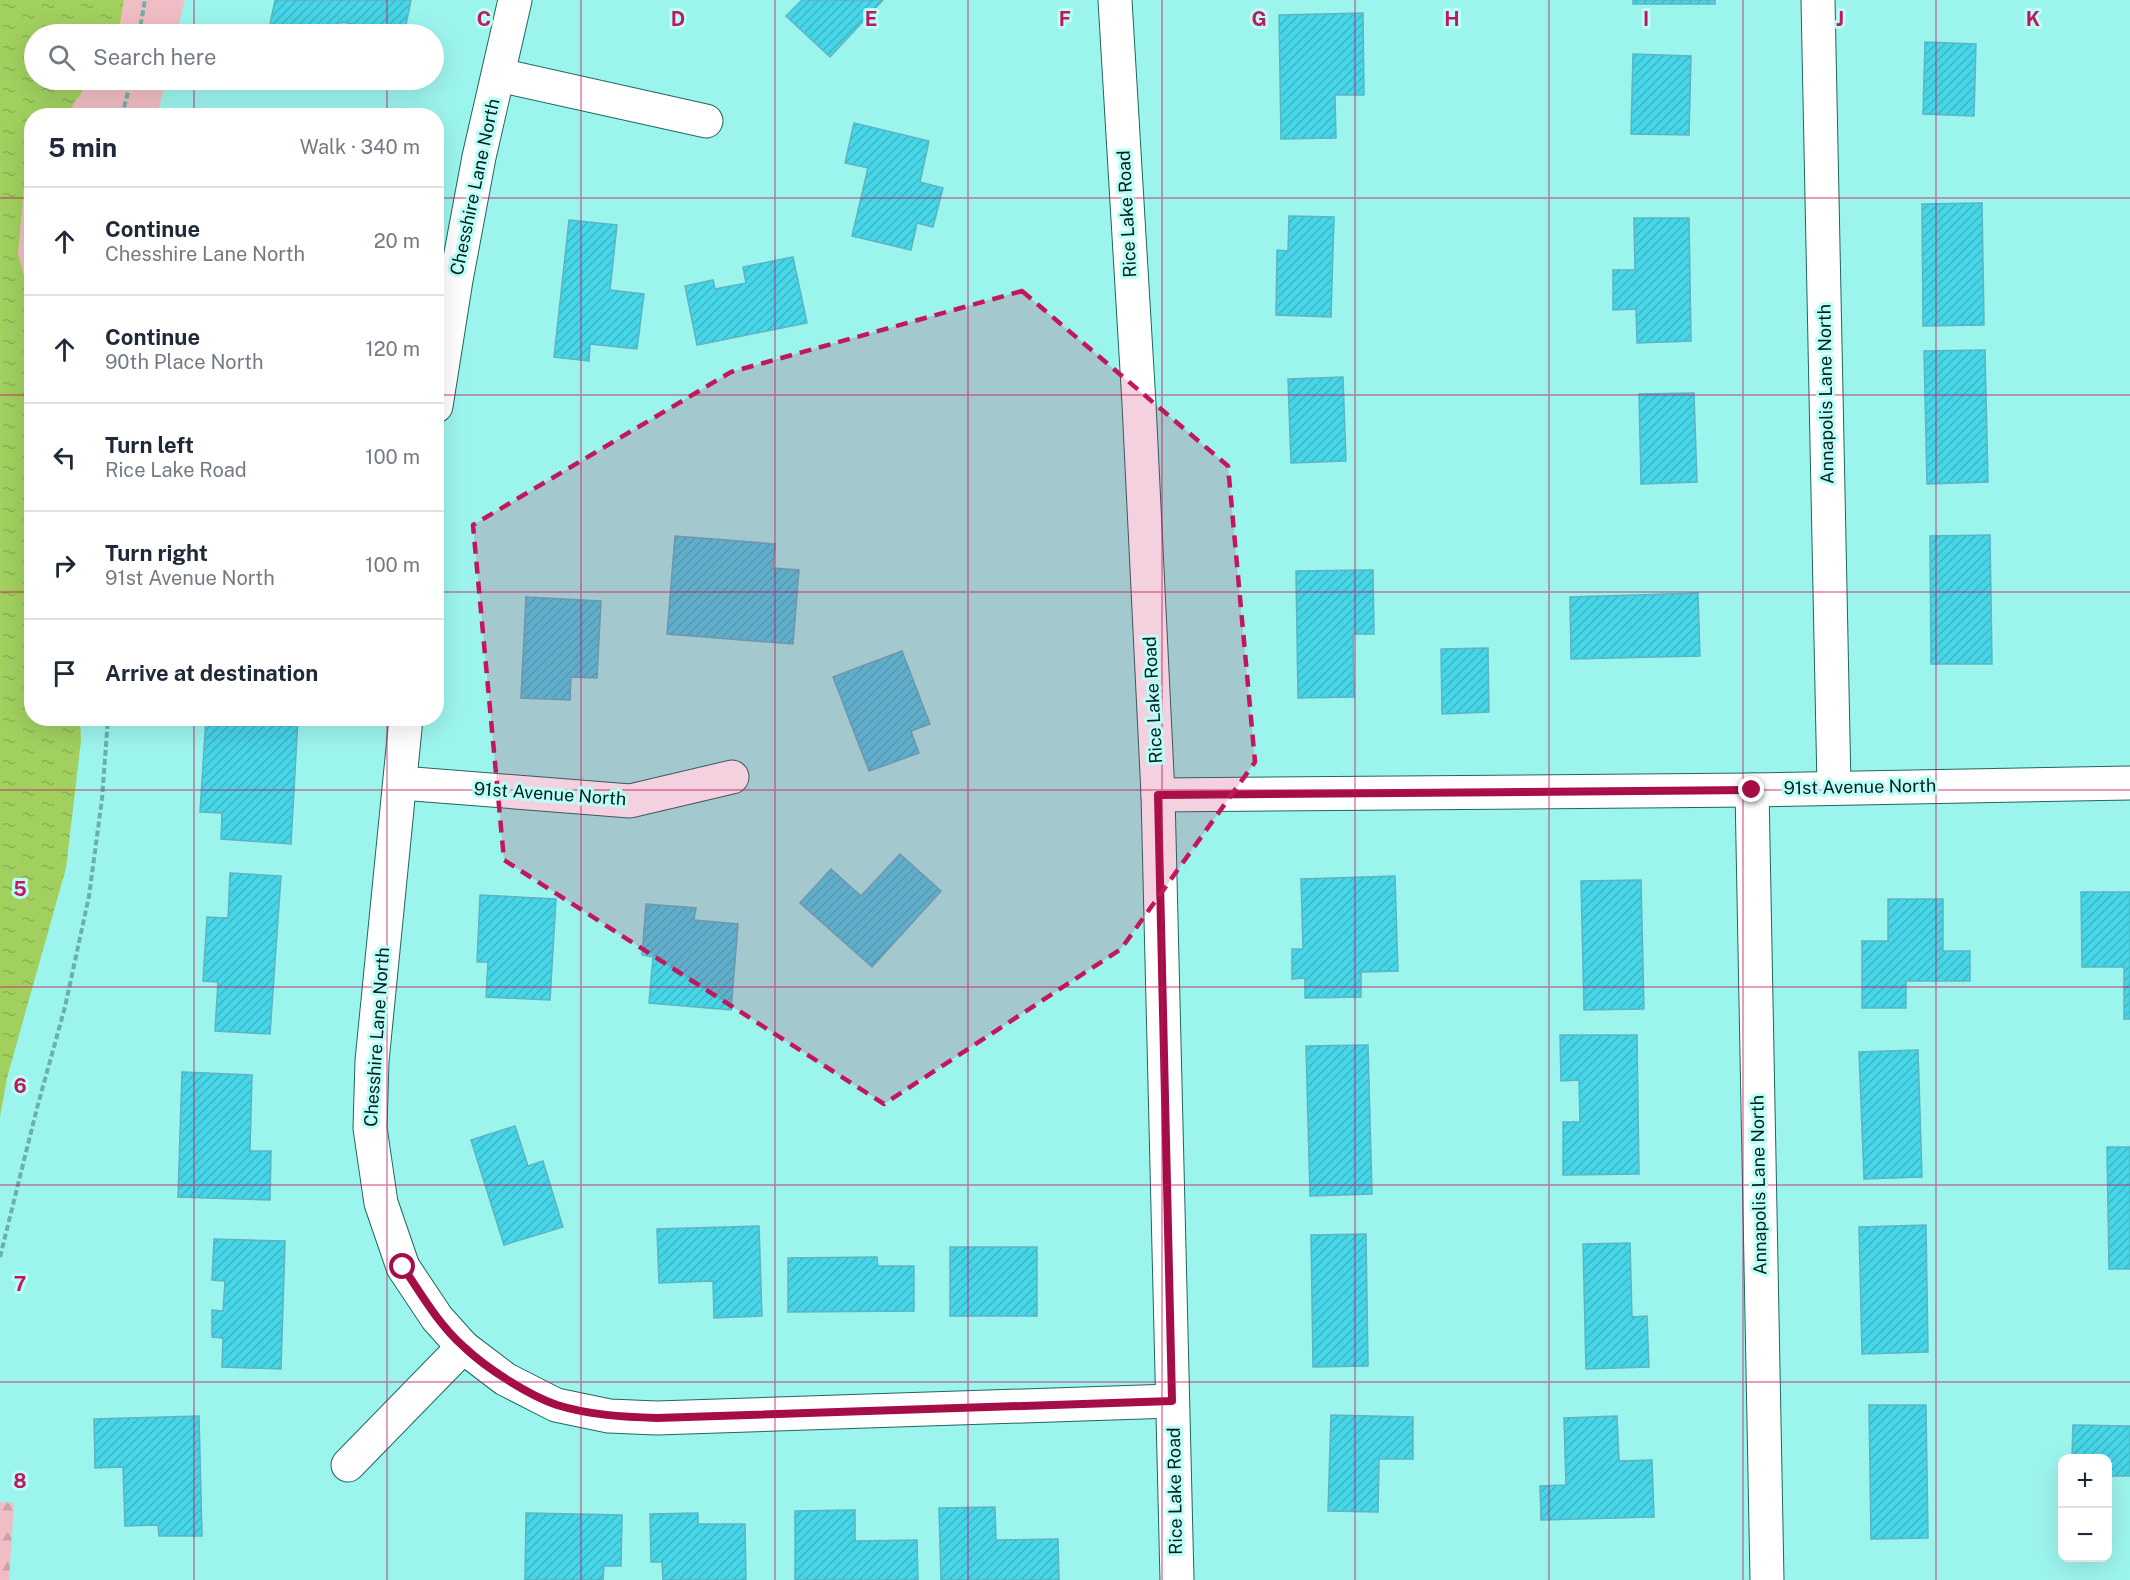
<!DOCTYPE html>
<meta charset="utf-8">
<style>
body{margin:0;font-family:"Public Sans",sans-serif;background:#f2f2f3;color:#1f2937}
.controls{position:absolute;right:18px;bottom:18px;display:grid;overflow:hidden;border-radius:12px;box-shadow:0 6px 24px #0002}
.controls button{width:54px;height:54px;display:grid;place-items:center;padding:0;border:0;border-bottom:2px solid #e0e1e3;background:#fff;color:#1f2937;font:30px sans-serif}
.stop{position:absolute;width:18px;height:18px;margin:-14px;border:4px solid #a50d46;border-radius:50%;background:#fff}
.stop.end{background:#a50d46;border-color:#fff;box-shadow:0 2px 6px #0008}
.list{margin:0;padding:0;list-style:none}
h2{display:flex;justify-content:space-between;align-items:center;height:78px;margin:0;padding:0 24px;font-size:26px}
h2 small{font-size:20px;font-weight:400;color:#747a83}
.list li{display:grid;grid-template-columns:39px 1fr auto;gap:18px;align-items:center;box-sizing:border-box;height:108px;padding:0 24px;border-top:2px solid #e0e1e3}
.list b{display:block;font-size:22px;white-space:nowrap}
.list p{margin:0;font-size:20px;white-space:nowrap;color:#747a83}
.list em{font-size:20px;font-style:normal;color:#747a83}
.icon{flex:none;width:33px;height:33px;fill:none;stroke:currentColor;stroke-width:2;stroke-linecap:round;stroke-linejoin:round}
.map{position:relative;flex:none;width:2130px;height:1580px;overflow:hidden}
.search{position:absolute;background:#fff;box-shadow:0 6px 24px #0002;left:24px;top:24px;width:420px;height:66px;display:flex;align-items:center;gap:15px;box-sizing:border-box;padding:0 21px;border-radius:33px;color:#747a83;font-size:22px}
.panel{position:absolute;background:#fff;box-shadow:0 6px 24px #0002;left:24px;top:108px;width:420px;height:618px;border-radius:24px}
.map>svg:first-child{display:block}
.forest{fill:url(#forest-firs)}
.park{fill:#f0bdc4}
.water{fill:url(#water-ripples)}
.building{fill:url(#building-hatch);stroke:#5db4c2;stroke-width:1.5}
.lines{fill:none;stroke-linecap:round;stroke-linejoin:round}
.minor-casing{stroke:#206661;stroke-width:35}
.path{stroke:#6bb1ab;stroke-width:4;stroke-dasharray:6 3;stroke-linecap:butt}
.minor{stroke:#fff;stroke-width:33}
.route{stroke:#a50d46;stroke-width:8}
.marked{fill:#c2185b;fill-opacity:0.2;stroke:#c2185b;stroke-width:4.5;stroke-dasharray:12 8;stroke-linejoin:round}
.grid{fill:none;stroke:#c2185b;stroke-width:1.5;stroke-opacity:0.55}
.labels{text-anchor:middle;stroke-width:6;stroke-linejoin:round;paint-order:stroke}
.street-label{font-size:18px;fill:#03201e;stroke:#bafff8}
.grid-label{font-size:20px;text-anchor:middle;font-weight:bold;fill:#c2185b;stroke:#bafff8;stroke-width:6;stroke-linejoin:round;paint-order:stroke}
</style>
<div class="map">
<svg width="2130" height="1580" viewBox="0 0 2130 1580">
<defs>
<pattern id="forest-firs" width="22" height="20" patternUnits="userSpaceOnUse" patternTransform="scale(1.5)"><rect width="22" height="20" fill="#f0bdc4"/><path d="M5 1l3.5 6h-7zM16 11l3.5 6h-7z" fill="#cca2a8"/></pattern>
<pattern id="water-ripples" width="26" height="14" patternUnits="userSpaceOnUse" patternTransform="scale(1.5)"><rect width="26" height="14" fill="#a1d05f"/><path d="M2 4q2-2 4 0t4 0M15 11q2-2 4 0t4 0" fill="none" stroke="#89b252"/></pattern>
<pattern id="building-hatch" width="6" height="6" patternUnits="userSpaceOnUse" patternTransform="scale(1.5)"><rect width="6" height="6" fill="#47d5e8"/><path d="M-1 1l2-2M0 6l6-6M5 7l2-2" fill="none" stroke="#3cb7c7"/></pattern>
</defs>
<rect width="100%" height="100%" fill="#9cf5ed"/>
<!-- forest -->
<polygon class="forest" points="0,1502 14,1503 9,1580 0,1580"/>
<!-- park -->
<polygon class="park" points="0,0 185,0 176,34 34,34 34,80 166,80 157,115 32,116 31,599"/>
<!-- water -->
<polygon class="water" points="0,0 124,0 118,34 34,34 34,80 90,80 66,115 32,116 31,174 24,187 18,254 32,305 32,718 80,719 81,741 66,868 7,1078 0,1117"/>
<!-- building -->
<g class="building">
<polygon points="275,0 411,0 404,34 342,22 340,34 268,34"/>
<polygon points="802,0 883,0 830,57 786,16"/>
<rect x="1633" y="0" width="82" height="4"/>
<polygon points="1363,13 1364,95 1335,95 1336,138 1281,139 1279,15"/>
<polygon points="1925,42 1976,44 1974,116 1923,114"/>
<polygon points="1633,54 1691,56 1689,135 1631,134"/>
<polygon points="854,123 929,141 920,182 943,188 933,227 917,223 911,250 852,236 868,168 845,163"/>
<polygon points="1982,203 1984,325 1923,326 1922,204"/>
<polygon points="1289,216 1334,217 1331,317 1276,315 1277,250 1288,251"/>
<polygon points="1634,218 1689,218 1691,341 1637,343 1636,309 1613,310 1613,270 1635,270"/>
<polygon points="569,220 617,225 610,290 644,294 637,349 590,344 589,361 554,357"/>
<polygon points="793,257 807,323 697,345 685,286 713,280 715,289 746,283 743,267"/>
<polygon points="1985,350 1988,482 1927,484 1924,351"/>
<polygon points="1343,377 1346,461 1291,463 1288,379"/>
<polygon points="1694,393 1697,482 1641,484 1639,394"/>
<polygon points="1990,535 1992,664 1931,664 1930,536"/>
<polygon points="675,536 775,544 773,568 799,570 793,644 667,634"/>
<polygon points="1373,570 1374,634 1353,634 1354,697 1298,698 1296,571"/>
<polygon points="1698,593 1700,656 1571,659 1570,597"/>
<polygon points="526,597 601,601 597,678 571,677 570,700 521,698"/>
<polygon points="1488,648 1489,712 1442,714 1441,649"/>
<polygon points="902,651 930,724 911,731 919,753 869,771 833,677"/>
<polygon points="206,718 298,718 291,844 221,839 222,813 200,812"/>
<polygon points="900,854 941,891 872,967 800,903 831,869 861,896"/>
<polygon points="230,873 281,876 270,1034 215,1031 218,982 203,981 207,917 228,918"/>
<polygon points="1395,876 1398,971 1361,972 1361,997 1305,998 1305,978 1292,979 1292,949 1303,949 1301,879"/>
<polygon points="1641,880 1644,1009 1584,1010 1581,881"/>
<polygon points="2081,892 2130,892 2130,1019 2124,1019 2124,967 2082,967"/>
<polygon points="480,895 556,899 550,1000 486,997 488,962 477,962"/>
<polygon points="1888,899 1943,899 1943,951 1970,951 1970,981 1906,981 1906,1008 1862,1008 1862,941 1888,941"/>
<polygon points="646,904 696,908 694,920 738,924 731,1010 649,1003 653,957 642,955"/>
<polygon points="1560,1035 1637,1035 1639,1174 1563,1175 1563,1122 1580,1122 1579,1080 1561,1081"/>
<polygon points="1368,1045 1372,1194 1310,1196 1306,1046"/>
<polygon points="1918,1050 1922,1177 1864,1179 1859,1052"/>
<polygon points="182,1072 252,1075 250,1151 271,1151 270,1200 178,1197"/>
<polygon points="515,1126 528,1166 543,1161 563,1227 504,1245 471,1140"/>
<polygon points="2107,1147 2130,1147 2130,1269 2109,1269"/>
<polygon points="1926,1225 1928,1352 1862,1354 1859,1227"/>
<polygon points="759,1226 762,1316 714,1318 713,1281 659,1283 657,1229"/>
<polygon points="1366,1234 1368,1366 1313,1367 1311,1235"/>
<polygon points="214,1239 285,1241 281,1369 222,1367 223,1338 212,1337 212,1310 223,1311 225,1281 212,1280"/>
<polygon points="1630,1243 1632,1317 1647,1316 1649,1367 1586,1369 1583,1244"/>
<rect x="950" y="1247" width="87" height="69"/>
<polygon points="877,1257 878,1266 914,1266 914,1311 788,1312 788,1258"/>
<polygon points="1869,1405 1926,1405 1928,1538 1871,1539"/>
<polygon points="1331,1415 1413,1417 1413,1459 1379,1459 1378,1512 1328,1511"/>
<polygon points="199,1416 202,1536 159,1536 158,1525 125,1526 123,1467 95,1468 94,1419"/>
<polygon points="1617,1416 1619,1461 1652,1460 1654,1517 1541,1520 1540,1486 1566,1485 1564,1418"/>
<polygon points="2073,1425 2130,1426 2130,1476 2108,1476 2108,1458 2072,1458"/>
<polygon points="995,1507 996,1540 1058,1539 1059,1580 941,1580 939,1508"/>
<polygon points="855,1510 855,1541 917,1540 918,1580 795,1580 795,1511"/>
<polygon points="526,1513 622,1515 621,1566 604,1566 603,1580 525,1580"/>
<polygon points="698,1513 698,1524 745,1524 746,1580 663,1580 662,1562 651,1562 650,1514"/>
</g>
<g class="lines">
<defs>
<g id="minor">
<polyline points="1115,0 1139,404 1158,795 1177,1580"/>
<polyline points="1818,0 1834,787"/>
<polyline points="499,75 706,121"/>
<polyline points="436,406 456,280 479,157 515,0"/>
<polyline points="406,718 372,1061 370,1128 381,1203 403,1267 437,1318 463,1347 505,1379 556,1405 609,1416 657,1418 1172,1401"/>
<polyline points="401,783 630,801 732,777"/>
<polyline points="1752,790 1767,1580"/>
<polyline points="1158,795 1752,790 2130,783"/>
<polyline points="348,1465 463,1347"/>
</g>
</defs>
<!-- minor casing -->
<use href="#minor" class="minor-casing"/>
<!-- path -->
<g class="path">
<polyline points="139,34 145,0"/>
<polyline points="122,116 131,80"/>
<polyline points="0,1257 37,1108 65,1007 89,896 102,799 108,718"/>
</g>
<!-- minor -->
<use href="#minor" class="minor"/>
</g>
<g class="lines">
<!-- route -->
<path class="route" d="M403,1267C421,1294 439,1325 464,1347C486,1368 528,1395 557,1405C589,1415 623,1417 657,1418L1172,1401L1158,795L1752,790"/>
</g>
<!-- marked area -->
<path class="marked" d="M1022,291L1228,466L1255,762L1121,949L884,1104L504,860L473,525L731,372Z"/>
<!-- grid -->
<path class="grid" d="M194,0V34M387,0V34M581,0V1580M775,0V1580M968,0V1580M1162,0V1580M1355,0V1580M1549,0V1580M1743,0V1580M1936,0V1580M194,80V116M387,80V116M0,198H32M436,198H2130M0,395H32M436,395H2130M0,592H32M436,592H2130M194,718V1580M387,718V1580M0,790H2130M0,987H2130M0,1185H2130M0,1382H2130"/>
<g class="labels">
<!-- street labels -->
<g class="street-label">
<text transform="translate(475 187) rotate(-78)" y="6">Chesshire Lane North</text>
<text transform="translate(1127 214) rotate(-93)" y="6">Rice Lake Road</text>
<text transform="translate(1826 394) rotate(-91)" y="6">Annapolis Lane North</text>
<text transform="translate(1153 700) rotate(-93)" y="6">Rice Lake Road</text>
<text transform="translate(1860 787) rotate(-1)" y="6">91st Avenue North</text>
<text transform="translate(550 794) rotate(4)" y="6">91st Avenue North</text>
<text transform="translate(377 1037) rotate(-86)" y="6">Chesshire Lane North</text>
<text transform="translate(1759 1185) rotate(-91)" y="6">Annapolis Lane North</text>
<text transform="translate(1175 1491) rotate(-91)" y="6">Rice Lake Road</text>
</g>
</g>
<g class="grid-label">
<text x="484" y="26">C</text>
<text x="678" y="26">D</text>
<text x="871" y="26">E</text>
<text x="1065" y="26">F</text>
<text x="1259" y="26">G</text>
<text x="1452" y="26">H</text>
<text x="1646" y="26">I</text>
<text x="1840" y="26">J</text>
<text x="2033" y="26">K</text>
<text x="20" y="896">5</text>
<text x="20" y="1093">6</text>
<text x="20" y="1291">7</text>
<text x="20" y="1488">8</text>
</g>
</svg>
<div class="controls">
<button>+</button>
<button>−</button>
</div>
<div class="stop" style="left:403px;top:1267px"></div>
<div class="stop end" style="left:1752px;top:790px"></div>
<div class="search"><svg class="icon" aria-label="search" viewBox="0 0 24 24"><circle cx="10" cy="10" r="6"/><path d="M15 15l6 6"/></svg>Search here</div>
<section class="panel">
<h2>5 min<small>Walk · 340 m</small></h2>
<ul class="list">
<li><svg class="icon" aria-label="ahead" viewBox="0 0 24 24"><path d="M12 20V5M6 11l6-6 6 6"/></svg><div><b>Continue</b><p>Chesshire Lane North</p></div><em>20 m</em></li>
<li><svg class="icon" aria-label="ahead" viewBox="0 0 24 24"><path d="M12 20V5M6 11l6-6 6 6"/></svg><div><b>Continue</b><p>90th Place North</p></div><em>120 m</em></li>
<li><svg class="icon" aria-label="left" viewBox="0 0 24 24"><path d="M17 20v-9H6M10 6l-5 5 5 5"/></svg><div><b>Turn left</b><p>Rice Lake Road</p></div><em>100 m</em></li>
<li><svg class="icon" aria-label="right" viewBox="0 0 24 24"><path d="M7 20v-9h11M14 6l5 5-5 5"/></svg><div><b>Turn right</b><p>91st Avenue North</p></div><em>100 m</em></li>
<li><svg class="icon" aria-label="arrive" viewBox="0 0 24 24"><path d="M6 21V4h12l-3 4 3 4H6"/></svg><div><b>Arrive at destination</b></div></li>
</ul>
</section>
</div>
